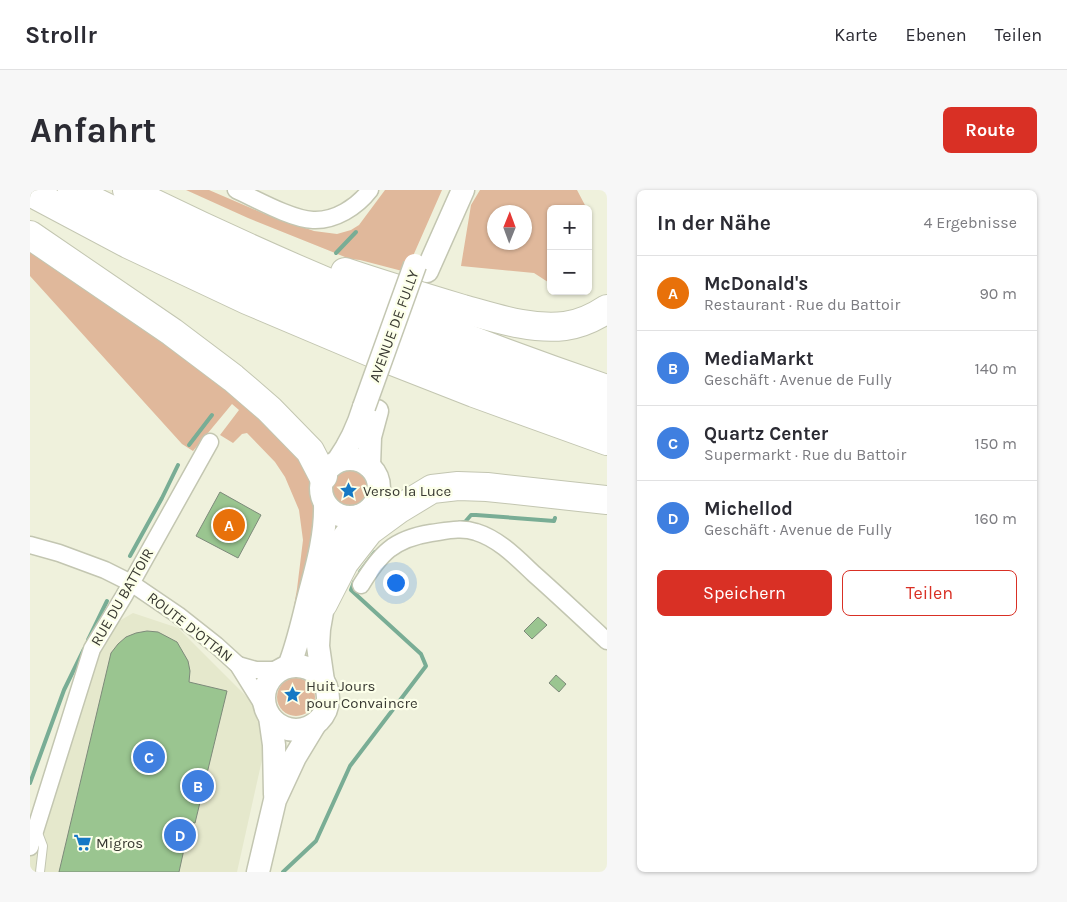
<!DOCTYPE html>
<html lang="de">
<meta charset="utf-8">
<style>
body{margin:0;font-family:Karla,sans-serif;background:#f7f7f7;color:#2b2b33}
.controls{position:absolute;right:15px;top:15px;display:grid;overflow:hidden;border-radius:8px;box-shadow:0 1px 4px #0004}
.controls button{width:45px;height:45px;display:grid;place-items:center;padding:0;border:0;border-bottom:1px solid #e1e1e2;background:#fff;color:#2b2b33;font:25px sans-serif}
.compass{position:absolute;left:457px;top:15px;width:45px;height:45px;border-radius:50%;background:#fff;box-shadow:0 1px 4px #0004;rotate:1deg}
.you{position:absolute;left:365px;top:392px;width:18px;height:18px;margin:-12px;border:4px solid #fff;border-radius:50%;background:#1a73e8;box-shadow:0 0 0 8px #1a73e833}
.badge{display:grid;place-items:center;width:32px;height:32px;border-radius:50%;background:#d93025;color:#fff;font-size:16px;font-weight:700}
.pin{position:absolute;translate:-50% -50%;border:2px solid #fff;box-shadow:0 1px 5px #0006}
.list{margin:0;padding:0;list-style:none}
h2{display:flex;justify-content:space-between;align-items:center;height:65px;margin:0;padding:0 20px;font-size:21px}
h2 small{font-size:16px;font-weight:400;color:#7c7c81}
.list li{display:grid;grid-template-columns:32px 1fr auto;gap:15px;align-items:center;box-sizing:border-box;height:75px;padding:0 20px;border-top:1px solid #e1e1e2}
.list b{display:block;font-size:19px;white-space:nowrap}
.list p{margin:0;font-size:16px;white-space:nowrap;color:#7c7c81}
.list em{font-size:16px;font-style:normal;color:#7c7c81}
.actions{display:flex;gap:10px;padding:15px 20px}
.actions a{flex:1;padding:11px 0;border:1px solid #d93025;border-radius:8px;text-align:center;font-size:18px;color:#d93025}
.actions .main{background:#d93025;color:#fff}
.map{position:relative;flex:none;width:577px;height:682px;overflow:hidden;border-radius:8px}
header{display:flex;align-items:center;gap:30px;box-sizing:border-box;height:70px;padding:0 25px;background:#fff;border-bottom:1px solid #e1e1e2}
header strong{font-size:24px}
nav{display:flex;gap:28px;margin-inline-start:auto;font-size:18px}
.intro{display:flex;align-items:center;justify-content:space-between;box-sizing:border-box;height:120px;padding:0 30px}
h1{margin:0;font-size:35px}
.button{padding:12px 22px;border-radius:8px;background:#d93025;color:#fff;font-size:18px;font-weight:700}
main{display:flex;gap:30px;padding:0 30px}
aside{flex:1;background:#fff;border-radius:8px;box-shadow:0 1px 4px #0004}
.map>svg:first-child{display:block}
.built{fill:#e5e8cc}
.green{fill:#e0b89b;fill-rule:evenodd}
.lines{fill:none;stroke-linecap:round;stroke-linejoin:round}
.stream{stroke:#79ad95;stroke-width:4}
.building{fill:#9ac590;stroke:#7d8a7a}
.lane-casing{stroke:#c3c6b1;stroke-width:10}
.street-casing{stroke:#c3c6b1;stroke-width:19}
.secondary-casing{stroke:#c3c6b1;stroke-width:25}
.highway-casing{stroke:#c3c6b1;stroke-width:30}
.lane{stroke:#fff;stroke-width:8}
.street{stroke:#fff;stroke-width:16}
.secondary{stroke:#fff;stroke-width:22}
.highway{stroke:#fff;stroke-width:28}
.secondary-bridge-casing{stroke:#c3c6b1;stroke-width:25;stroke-linecap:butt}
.secondary-bridge{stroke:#fff;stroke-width:22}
.labels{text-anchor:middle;stroke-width:4.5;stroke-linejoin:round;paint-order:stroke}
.street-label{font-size:15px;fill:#393a32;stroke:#fcffe9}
.poi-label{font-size:15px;fill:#393a32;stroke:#fcffe9;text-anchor:start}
</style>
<header>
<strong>Strollr</strong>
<nav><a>Karte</a><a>Ebenen</a><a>Teilen</a></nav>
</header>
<div class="intro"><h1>Anfahrt</h1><a class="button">Route</a></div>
<main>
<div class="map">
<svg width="577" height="682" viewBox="0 0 577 682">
<rect width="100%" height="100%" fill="#eff1dc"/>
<!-- built -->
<polygon class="built" points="103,423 148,438 222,512 236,552 207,682 0,682 0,630 55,451"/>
<!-- green -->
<g class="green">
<polygon points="156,0 179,0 235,24 284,41 307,44 321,40 329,35 355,0 412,0 376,82 330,70 320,69 218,28"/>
<path d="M450,0H547L557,19H521V94L504,83L431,76L441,15ZM464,22H494V52H464Z"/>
<polygon points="0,57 156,165 267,260 280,290 280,306 286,323 286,331 257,455 267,399 273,350 269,320 255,287 245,272 217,243 212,244 203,253 190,245 209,220 202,214 163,261 152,254 0,86"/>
<circle cx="319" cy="298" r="18"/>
<circle cx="266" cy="507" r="19"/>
</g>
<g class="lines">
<!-- stream -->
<g class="stream">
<polyline points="306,63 326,42"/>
<polyline points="159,255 182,225"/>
<polyline points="430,332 435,332 441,325 446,325 524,331 525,328"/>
<polyline points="100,366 132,308 148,275"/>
<polyline points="330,382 345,362"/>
<polyline points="58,450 77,411"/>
<polyline points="0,593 34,500 54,459"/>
<polyline points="253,682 286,651 320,576 396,476 391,464 321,400 324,392"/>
</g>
</g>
<!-- building -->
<g class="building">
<polygon points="190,302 231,325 208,368 166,346"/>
<polygon points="508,427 517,435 502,449 494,441"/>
<polygon points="117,441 128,442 147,452 158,471 160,481 159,492 197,501 165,633 160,632 149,682 29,682 81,463 88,454 96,447 106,443"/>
<polygon points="526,485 536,494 529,502 519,493"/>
</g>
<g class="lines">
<defs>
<polyline id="lane" points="8,643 13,656 10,682"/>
<g id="street">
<path d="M206,0C226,9 261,29 283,30C305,31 327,17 340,0"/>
<polyline points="0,355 29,363 75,380 101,393 148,425 186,455 208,475 236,520"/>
<path d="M331,395C350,364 363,349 401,343C416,341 431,337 446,342C469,349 487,368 504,384C529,406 553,429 577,451"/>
<polyline points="208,475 226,480 249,480"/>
<polyline points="0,657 62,459 94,406 180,252"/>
</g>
<g id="secondary">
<polyline points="397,81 433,0"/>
<circle cx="320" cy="298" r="29"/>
<path d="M308,271C320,254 328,237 334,217"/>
<polyline points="339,276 340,247 347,221"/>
<circle cx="266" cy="508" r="32"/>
<path d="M259,476C268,454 273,429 279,406C287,376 296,345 295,314"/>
<polyline points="293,491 288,456 289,439 300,376 311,350 329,326"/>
<polyline points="240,527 244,555 245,604"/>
<polyline points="228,682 245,610 265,567 285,534"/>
</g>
<g id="highway">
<path d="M42,0C214,88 393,165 577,226"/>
<path d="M97,0C252,77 413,143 577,199"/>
<polyline points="0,2 98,54 217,110 347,165 444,203 577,251"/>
<polyline points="0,45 142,142 203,188 239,219 280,261 293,286"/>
<path d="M315,82C354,95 393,107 433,119C466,128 500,140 535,136C550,134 565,127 577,119"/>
<polyline points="293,414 314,373 339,341 369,319 402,299 428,296 457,297 577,310"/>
</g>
</defs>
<!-- lane casing -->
<use href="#lane" class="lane-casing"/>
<!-- street casing -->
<use href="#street" class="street-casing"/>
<!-- secondary casing -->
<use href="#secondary" class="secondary-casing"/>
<!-- highway casing -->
<use href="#highway" class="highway-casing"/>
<!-- lane -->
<use href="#lane" class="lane"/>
<!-- street -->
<use href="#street" class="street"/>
<!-- secondary -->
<use href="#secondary" class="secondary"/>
<!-- highway -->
<use href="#highway" class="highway"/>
<defs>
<polyline id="secondary-bridge" points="334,217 385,75"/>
</defs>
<!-- secondary-bridge casing -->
<use href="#secondary-bridge" class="secondary-bridge-casing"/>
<!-- secondary-bridge -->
<use href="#secondary-bridge" class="secondary-bridge"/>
</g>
<!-- icons -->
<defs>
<symbol id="sight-bare" viewBox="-9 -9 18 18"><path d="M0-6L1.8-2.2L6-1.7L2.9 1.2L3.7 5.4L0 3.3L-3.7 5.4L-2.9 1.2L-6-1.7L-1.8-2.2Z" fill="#1579c5" stroke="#fcffe9" stroke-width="2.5" paint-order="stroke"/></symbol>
<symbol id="supermarket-bare" viewBox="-9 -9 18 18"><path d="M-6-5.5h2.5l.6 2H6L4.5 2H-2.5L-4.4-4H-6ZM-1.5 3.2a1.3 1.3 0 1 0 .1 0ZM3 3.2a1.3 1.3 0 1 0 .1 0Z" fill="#1579c5" stroke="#fcffe9" stroke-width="2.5" paint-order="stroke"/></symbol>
</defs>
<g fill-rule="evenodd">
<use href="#sight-bare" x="306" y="288" width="25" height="25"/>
<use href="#sight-bare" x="250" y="492" width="25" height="25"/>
<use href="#supermarket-bare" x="40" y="640" width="25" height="25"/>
</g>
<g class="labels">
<!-- street labels -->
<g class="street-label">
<text transform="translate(364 136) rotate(-70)" y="5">AVENUE DE FULLY</text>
<text transform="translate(92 407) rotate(-60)" y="5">RUE DU BATTOIR</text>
<text transform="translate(160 437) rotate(38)" y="5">ROUTE D'OTTAN</text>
</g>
<!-- poi labels -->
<g class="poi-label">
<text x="333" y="306">Verso la Luce</text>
<text x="276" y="501">Huit Jours<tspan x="276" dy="17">pour Convaincre</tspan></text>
<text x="66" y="658">Migros</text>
</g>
</g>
</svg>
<div class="controls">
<button>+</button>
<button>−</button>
</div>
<svg class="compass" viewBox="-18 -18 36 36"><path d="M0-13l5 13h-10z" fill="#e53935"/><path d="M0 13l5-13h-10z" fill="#7c7c81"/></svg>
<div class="you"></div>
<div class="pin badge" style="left:199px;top:335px;background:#e8710a">A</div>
<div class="pin badge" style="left:168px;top:596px;background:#3f7fe0">B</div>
<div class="pin badge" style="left:119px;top:567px;background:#3f7fe0">C</div>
<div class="pin badge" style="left:150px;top:645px;background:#3f7fe0">D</div>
</div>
<aside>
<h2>In der Nähe<small>4 Ergebnisse</small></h2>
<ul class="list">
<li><span class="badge" style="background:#e8710a">A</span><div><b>McDonald's</b><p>Restaurant · Rue du Battoir</p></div><em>90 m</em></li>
<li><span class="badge" style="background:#3f7fe0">B</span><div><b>MediaMarkt</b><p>Geschäft · Avenue de Fully</p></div><em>140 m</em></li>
<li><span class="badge" style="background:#3f7fe0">C</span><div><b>Quartz Center</b><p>Supermarkt · Rue du Battoir</p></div><em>150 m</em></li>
<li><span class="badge" style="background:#3f7fe0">D</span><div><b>Michellod</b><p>Geschäft · Avenue de Fully</p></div><em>160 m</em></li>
</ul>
<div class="actions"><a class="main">Speichern</a><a>Teilen</a></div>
</aside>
</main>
